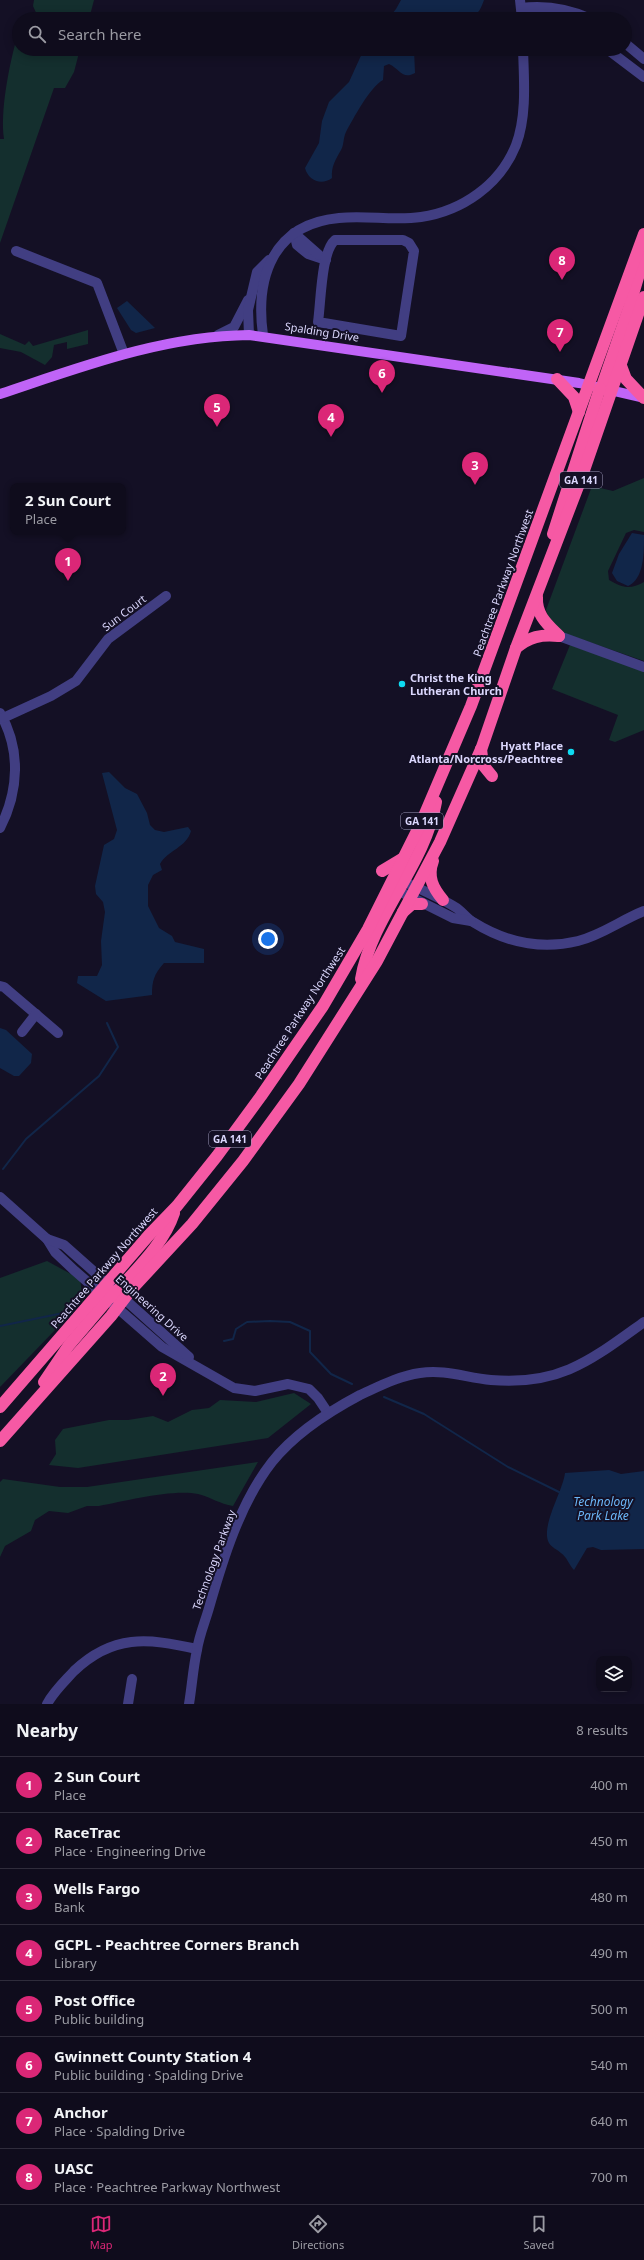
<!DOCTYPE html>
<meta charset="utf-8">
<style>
body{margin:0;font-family:"Noto Sans",sans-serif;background:#181525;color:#f1f3f6}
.controls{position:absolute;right:12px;bottom:12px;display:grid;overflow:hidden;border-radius:8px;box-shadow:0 2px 10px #0003}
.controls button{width:36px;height:36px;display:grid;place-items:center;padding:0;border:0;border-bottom:1px solid #2f2c3b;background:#0f0c1c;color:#f1f3f6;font:20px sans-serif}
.you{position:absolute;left:268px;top:939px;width:14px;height:14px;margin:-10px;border:3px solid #fff;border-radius:50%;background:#1a73e8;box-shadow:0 0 0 6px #1a73e833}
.badge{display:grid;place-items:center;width:26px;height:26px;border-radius:50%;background:#db2777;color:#fff;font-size:13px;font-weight:700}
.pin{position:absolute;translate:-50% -33px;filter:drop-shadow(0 1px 2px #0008)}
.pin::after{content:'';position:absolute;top:21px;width:14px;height:12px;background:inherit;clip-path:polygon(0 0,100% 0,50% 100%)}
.popup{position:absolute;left:10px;top:483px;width:116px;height:52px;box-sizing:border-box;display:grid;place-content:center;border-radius:8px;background:#0f0c1c;filter:drop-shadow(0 1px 3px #0005);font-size:13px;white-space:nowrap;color:#9b9ba3}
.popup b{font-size:15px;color:#f1f3f6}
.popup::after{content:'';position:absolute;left:50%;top:100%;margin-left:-8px;border:8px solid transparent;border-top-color:#0f0c1c}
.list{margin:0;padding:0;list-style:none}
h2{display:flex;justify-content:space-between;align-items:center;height:52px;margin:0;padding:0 16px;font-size:17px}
h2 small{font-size:13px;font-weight:400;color:#9b9ba3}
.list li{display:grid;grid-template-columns:26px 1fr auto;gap:12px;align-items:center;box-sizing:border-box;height:56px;padding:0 16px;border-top:1px solid #2f2c3b}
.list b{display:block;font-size:15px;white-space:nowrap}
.list p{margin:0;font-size:13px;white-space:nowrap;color:#9b9ba3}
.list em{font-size:13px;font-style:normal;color:#9b9ba3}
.icon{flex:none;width:22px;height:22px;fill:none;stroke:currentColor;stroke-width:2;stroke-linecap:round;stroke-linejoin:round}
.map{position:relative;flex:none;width:644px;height:1704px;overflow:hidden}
.search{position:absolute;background:#0f0c1c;box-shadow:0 2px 10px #0003;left:12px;right:12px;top:12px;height:44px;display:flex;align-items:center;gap:10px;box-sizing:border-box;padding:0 14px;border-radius:22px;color:#9b9ba3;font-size:15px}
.sheet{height:500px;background:#0f0c1c}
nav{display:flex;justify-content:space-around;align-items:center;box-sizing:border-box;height:56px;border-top:1px solid #2f2c3b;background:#0f0c1c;font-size:11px;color:#9b9ba3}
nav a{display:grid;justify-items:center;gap:2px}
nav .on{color:#db2777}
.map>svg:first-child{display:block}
.green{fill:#142f2e}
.water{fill:#112649}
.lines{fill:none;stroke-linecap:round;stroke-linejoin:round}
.stream{stroke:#112649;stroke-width:2}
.minor{stroke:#413e82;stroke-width:10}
.major{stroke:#c064f7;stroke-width:10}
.highway{stroke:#f659a4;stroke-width:12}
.poi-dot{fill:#0edbf2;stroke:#141025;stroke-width:1.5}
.labels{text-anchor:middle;stroke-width:4;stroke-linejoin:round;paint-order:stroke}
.shield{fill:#141025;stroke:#9f9bbc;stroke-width:1}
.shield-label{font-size:10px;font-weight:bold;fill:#dbd7fd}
.street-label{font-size:11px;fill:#dbd7fd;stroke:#141025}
.poi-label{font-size:11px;font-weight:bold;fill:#dbd7fd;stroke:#141025;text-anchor:start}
.water-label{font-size:12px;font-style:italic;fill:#6bb6f7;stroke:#141025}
</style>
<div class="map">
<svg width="644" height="1704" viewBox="0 0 644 1704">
<rect width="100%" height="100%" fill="#141025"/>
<!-- green -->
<g class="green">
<polygon points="34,0 94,0 89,19 39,19 33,6"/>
<path d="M17,37L19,49H80L74,72L65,88H54L0,243V139H4C0,111 9,66 17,37Z"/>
<polygon points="88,330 88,344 67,349 67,342 54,345 52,357 45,365 21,352 0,348 0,334 25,345 29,341 33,346"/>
<path d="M644,478V532L634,530L626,533L608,571L609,580C623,588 630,590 644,582V661L566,634L551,626L546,610L592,486L613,491Z"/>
<polygon points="570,645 644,671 644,730 615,742 609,740 618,715 552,689"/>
<polygon points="47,1261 80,1279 83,1301 0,1387 0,1278"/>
<polygon points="294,1393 311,1404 268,1438 78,1468 49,1465 56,1454 55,1440 63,1429 109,1420 128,1420 153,1416 168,1422 192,1410 209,1408 220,1400 256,1402"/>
<path d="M258,1462L233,1506C220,1504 210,1497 198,1494C172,1489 126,1501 99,1506H87L68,1513L49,1511L35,1520L31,1531L5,1546L0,1557V1482L3,1479L60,1487H87Z"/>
</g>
<!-- water -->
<g class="water">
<path d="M401,0H484C483,3 481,8 479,11C471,22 404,19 388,19L396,9Z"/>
<path d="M364,49H414L415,73C402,80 400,69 389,64L384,66L383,80C370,87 353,119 346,132C343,138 344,145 341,150C336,159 331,166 332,178C321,186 308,180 305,168L319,143L322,121L329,102L349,82Z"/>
<polygon points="127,301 155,328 136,333 131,330 117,308"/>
<path d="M632,533L644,535C644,553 644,579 628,586L617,581L612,573L619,554Z"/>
<path d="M109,772L125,788L137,794L147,813L150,825L155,830L164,832L188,827L191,831C187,847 167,851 160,864L162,870L153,875L148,885V906L159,928L172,936L175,942L204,949V963H164C154,974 152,981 152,995L106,1001L77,983L78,976H97L102,965L101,941L105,912L103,902L96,894L95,886L104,845L114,839L117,830L102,773Z"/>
<polygon points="0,1028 6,1030 32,1054 31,1063 19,1076 14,1076 0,1068"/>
<path d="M609,1470L621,1474L644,1471V1549L601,1550L593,1547L587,1548L574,1570C569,1565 567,1557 561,1553C557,1549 552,1548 549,1543C540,1527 563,1491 565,1473Z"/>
</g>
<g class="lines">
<!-- stream -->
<g class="stream">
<polyline points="3,1169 26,1139 99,1076 118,1047 107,1023"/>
<polyline points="0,1326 68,1312"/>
<polyline points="224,1341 233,1339 236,1329 247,1322 270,1321 290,1322 310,1331 310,1352 331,1374 352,1384"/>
<polyline points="384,1397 424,1414 508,1467 559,1492"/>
</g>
<!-- minor -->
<g class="minor">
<polyline points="520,0 522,19"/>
<path d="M521,8C545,5 569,9 591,19"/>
<polyline points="625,43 644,59"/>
<polyline points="607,49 644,77"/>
<polyline points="294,233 297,245 308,254 326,260"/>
<polyline points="294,233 319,255"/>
<path d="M335,240H403L409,243L414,251L401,336L318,322C321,302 321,252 335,240Z"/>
<polyline points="16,251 97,283 124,354"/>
<polyline points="218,335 234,327 248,300"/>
<polyline points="249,335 248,310 257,272 269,260"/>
<path d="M263,335C255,277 273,224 339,218C366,215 394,221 421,217C462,211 500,185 516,145C527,116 524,80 523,49"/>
<polyline points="559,636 644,667"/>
<path d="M0,713C21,749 19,791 0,828"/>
<polyline points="3,718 51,696 76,681 108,639 166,596"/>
<path d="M409,884C424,891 440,898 455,907C462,911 466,918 473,922C505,942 541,950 578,941C602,935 621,920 644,911"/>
<polyline points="391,887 453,918 471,921"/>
<polyline points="0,986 4,987 58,1033"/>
<polyline points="22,1032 36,1014"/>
<polyline points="0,1197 47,1239 55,1252 75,1271 162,1347 234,1388 255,1391 288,1384 309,1389 318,1398 328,1413"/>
<polyline points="47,1239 64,1245 91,1269 189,1357"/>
<path d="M47,1704C54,1691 64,1682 74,1671C113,1634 147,1638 197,1649"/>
<polyline points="128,1704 132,1679"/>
<path d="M189,1704C192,1686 193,1668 197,1650C199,1636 205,1622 209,1608C223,1559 240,1503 272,1462C295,1433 328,1412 360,1395C380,1386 399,1376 420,1373C445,1369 467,1378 491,1380C560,1386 591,1360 644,1322"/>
</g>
<!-- major -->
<path class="major" d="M0,394C81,367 162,336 249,335L579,383L644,398"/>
<!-- highway -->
<g class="highway">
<polyline points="620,363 626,379 644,398"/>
<polyline points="557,379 574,397 579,412"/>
<polyline points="601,389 629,308 644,257"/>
<polyline points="553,534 600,388"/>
<path d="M537,597C536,615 547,624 559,636"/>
<path d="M516,648C529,637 541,634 559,636"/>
<polyline points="481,749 483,765 492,776"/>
<path d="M433,861C427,877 433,888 443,900"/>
<polyline points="382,871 402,859"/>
<polyline points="403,912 412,904 422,904"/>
<path d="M361,979C372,915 425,866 436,802"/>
<path d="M112,1297C133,1272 163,1246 174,1213"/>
<polyline points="44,1382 69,1345 115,1291"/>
<polyline points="0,1407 149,1235 177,1206 217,1156 261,1096 323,1006 368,929 421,823 471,706 644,234"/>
<polyline points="0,1441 111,1316 130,1291 192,1224 243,1161 299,1084 377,961 440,842 482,747 516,648 582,476 644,297"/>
</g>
</g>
<!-- markers -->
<g class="poi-dot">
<circle cx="402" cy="684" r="4"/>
<circle cx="571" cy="752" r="4"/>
</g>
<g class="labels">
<!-- shield labels -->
<g class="shield">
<rect x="560" y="472" width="42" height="16" rx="3"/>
<rect x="401" y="813" width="42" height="16" rx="3"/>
<rect x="209" y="1131" width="42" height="16" rx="3"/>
</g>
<g class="shield-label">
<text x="581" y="484">GA 141</text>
<text x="422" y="825">GA 141</text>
<text x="230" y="1143">GA 141</text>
</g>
<!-- street labels -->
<g class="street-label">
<text transform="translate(322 332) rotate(9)" y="4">Spalding Drive</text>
<text transform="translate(503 583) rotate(-70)" y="4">Peachtree Parkway Northwest</text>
<text transform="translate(124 613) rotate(-37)" y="4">Sun Court</text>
<text transform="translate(300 1013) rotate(-57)" y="4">Peachtree Parkway Northwest</text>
<text transform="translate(104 1268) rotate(-49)" y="4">Peachtree Parkway Northwest</text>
<text transform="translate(152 1308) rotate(42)" y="4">Engineering Drive</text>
<text transform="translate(214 1560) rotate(-70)" y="4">Technology Parkway</text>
</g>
<!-- poi labels -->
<g class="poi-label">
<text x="410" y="682">Christ the King<tspan x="410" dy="13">Lutheran Church</tspan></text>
<text x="563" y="750" text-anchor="end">Hyatt Place<tspan x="563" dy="13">Atlanta/Norcross/Peachtree</tspan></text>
</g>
<!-- water labels -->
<g class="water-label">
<text x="603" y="1506">Technology<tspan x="603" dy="14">Park Lake</tspan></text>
</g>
</g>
</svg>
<div class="controls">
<button><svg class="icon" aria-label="layers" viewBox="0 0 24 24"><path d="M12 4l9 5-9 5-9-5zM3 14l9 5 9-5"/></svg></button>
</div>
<div class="you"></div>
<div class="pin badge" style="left:68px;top:581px">1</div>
<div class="popup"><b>2 Sun Court</b>Place</div>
<div class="pin badge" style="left:163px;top:1396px">2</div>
<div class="pin badge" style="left:475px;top:485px">3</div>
<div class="pin badge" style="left:331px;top:437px">4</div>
<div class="pin badge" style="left:217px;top:427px">5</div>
<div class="pin badge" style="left:382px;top:393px">6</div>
<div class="pin badge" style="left:560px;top:352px">7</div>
<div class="pin badge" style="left:562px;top:280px">8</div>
<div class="search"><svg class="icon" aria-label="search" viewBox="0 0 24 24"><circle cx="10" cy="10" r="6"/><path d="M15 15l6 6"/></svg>Search here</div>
</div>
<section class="sheet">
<h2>Nearby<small>8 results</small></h2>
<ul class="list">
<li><span class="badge">1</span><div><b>2 Sun Court</b><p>Place</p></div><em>400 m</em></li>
<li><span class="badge">2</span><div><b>RaceTrac</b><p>Place · Engineering Drive</p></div><em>450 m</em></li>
<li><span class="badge">3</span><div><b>Wells Fargo</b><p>Bank</p></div><em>480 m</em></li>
<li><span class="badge">4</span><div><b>GCPL - Peachtree Corners Branch</b><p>Library</p></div><em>490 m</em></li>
<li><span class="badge">5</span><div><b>Post Office</b><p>Public building</p></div><em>500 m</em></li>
<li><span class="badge">6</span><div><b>Gwinnett County Station 4</b><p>Public building · Spalding Drive</p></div><em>540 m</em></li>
<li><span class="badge">7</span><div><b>Anchor</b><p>Place · Spalding Drive</p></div><em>640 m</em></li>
<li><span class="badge">8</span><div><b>UASC</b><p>Place · Peachtree Parkway Northwest</p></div><em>700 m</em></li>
</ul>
</section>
<nav>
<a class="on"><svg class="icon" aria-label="map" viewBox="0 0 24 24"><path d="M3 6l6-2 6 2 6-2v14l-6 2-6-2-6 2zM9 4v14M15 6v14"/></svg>Map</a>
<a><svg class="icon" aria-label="directions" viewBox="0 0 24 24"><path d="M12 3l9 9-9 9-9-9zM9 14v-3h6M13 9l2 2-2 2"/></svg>Directions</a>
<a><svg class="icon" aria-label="saved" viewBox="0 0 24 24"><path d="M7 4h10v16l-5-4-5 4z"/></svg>Saved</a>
</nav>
